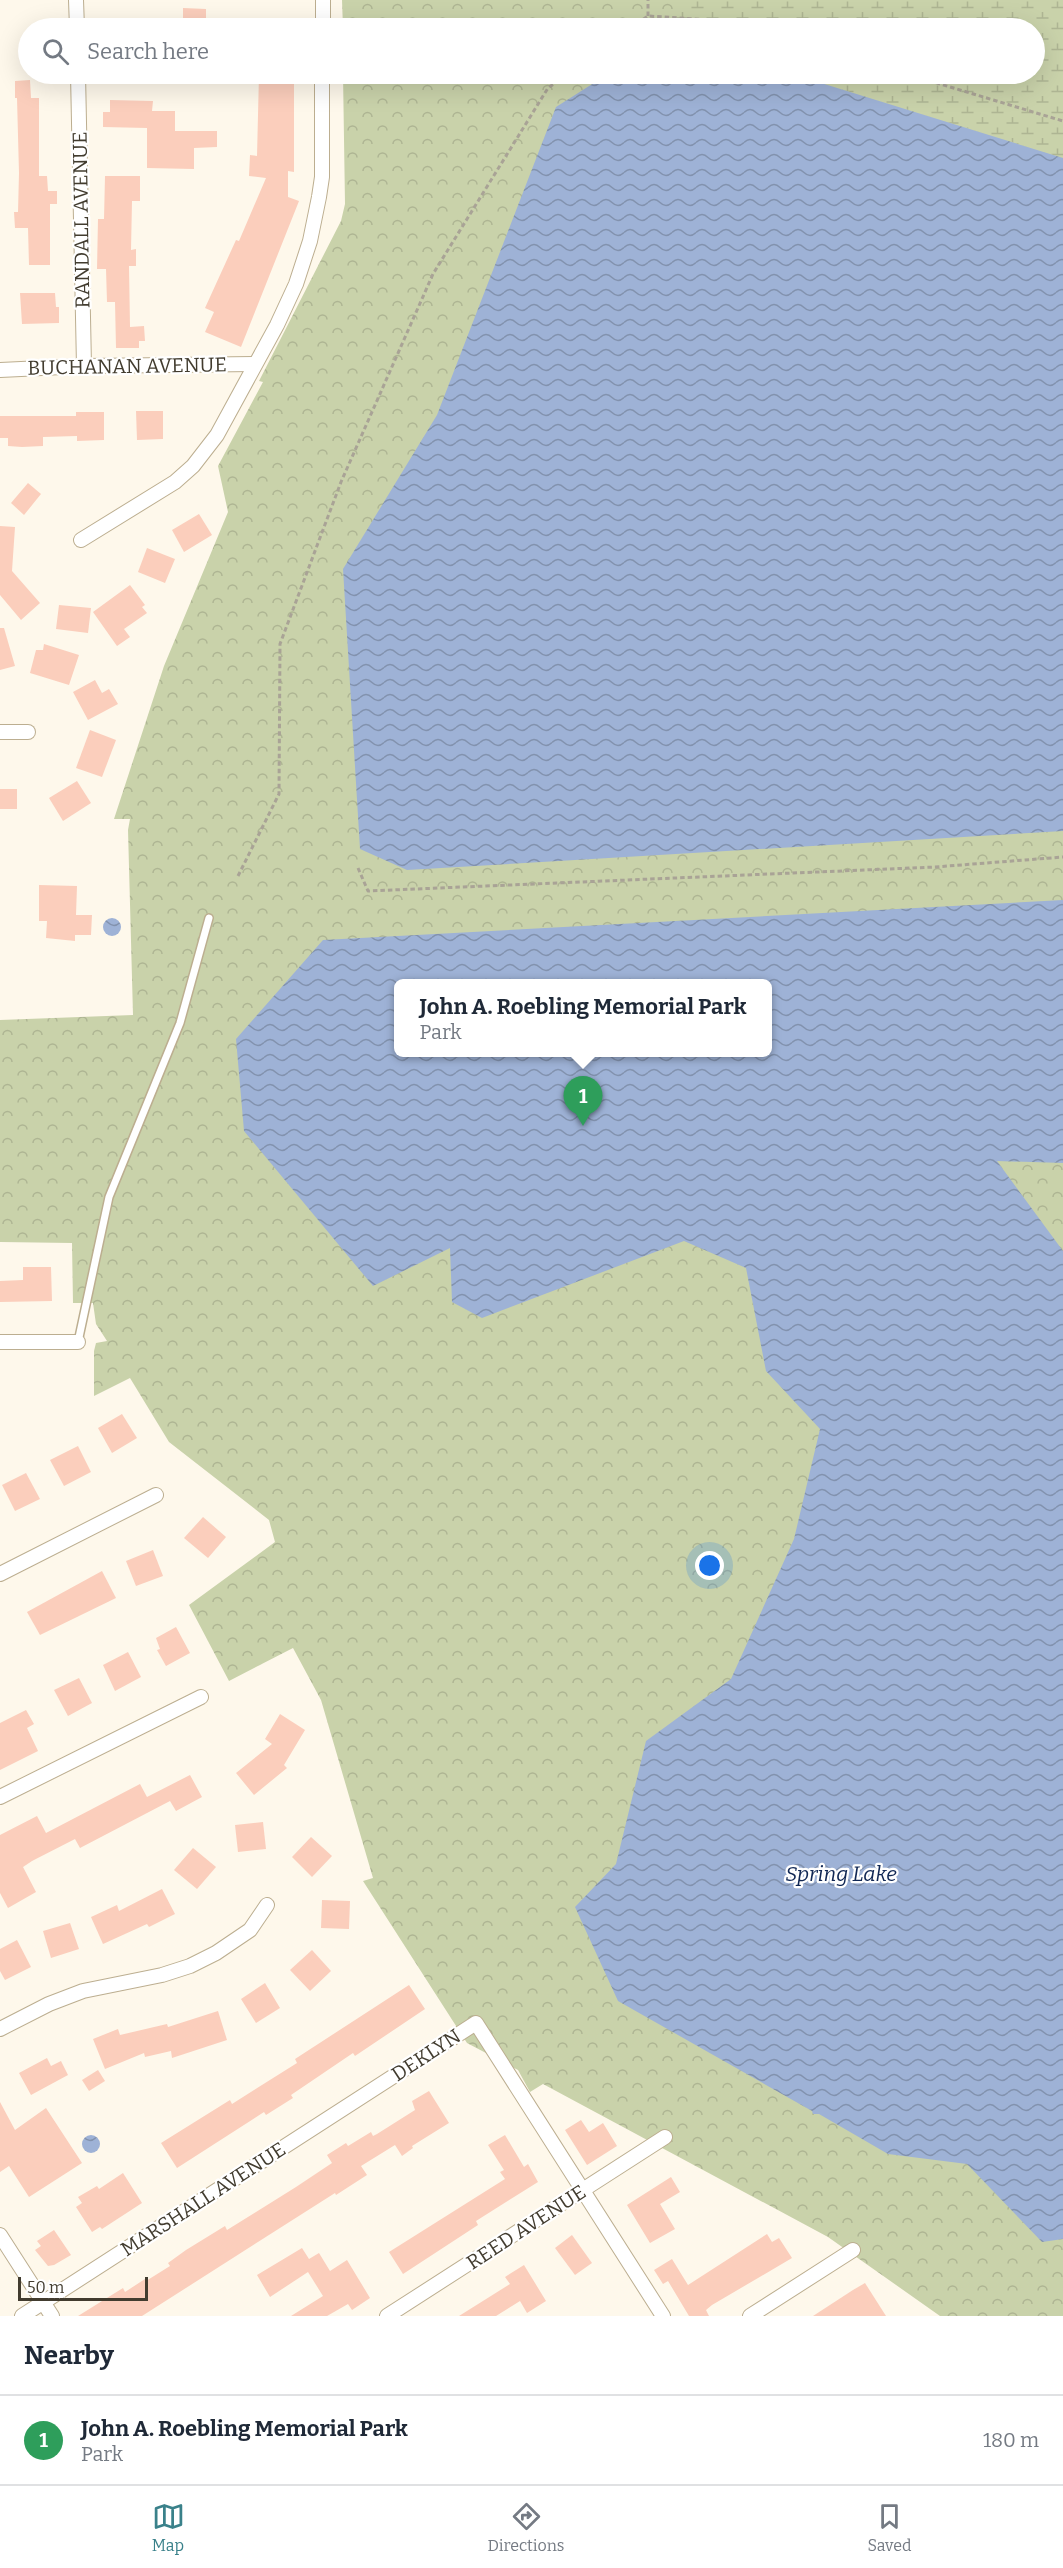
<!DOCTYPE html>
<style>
body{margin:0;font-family:Bitter,serif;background:#f2f2f3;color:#1f2937}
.scale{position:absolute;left:18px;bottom:15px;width:130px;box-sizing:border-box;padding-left:6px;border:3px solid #423c2f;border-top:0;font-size:16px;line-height:21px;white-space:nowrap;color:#423c2f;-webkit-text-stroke:4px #fff;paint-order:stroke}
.you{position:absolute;left:710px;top:1566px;width:21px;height:21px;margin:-15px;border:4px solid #fff;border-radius:50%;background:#1a73e8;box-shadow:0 0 0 9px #1a73e833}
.badge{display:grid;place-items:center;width:39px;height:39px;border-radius:50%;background:#3a818a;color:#fff;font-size:20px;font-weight:700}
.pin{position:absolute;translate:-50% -50px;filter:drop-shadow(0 2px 3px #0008)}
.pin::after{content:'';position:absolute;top:32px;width:21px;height:18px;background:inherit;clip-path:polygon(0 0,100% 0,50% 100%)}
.popup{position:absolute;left:394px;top:979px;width:378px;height:78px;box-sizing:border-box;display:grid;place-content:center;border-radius:9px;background:#fff;filter:drop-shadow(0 2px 4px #0005);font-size:20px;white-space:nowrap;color:#747a83}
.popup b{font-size:22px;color:#1f2937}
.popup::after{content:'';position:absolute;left:50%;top:100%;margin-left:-12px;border:12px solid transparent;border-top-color:#fff}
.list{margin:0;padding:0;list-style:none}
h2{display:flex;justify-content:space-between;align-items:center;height:78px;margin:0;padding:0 24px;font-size:26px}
h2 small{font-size:20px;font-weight:400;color:#747a83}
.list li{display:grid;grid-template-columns:39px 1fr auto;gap:18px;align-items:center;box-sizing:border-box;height:90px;padding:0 24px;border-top:2px solid #e0e1e3}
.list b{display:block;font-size:22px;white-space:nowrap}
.list p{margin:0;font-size:20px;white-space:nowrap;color:#747a83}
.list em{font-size:20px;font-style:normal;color:#747a83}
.icon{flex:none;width:33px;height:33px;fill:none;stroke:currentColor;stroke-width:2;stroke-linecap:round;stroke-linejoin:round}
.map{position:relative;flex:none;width:1063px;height:2316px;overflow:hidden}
.search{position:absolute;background:#fff;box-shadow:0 6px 24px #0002;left:18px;right:18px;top:18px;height:66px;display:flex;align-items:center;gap:15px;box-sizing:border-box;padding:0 21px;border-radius:33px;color:#747a83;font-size:22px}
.sheet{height:168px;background:#fff}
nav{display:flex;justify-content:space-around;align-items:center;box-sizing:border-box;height:84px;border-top:2px solid #e0e1e3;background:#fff;font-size:16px;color:#747a83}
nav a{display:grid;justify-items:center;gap:3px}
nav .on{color:#3a818a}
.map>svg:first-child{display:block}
.forest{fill:url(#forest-crowns);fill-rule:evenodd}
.wetland{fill:url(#wetland-marsh)}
.water{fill:url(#water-waves);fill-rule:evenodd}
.building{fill:#fbcebc}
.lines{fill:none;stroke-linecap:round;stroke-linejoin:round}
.service-casing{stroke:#bcae90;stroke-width:10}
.minor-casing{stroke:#bcae90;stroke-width:16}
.path{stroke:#a9a396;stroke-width:3;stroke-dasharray:4.5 3;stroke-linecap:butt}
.service{stroke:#fff;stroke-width:7}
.minor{stroke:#fff;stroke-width:14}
.labels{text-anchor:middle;stroke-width:4.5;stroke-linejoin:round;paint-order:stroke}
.street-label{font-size:20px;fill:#423c2f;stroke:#fff}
.water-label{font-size:21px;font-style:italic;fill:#102754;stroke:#fff}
</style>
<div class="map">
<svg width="1063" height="2316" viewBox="0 0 1063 2316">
<defs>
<pattern id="forest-crowns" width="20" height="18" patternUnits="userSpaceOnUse" patternTransform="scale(1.5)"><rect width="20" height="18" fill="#c9d2aa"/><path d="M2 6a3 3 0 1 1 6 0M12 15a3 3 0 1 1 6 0" fill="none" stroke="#aeb593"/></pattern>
<pattern id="wetland-marsh" width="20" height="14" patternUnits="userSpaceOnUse" patternTransform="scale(1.5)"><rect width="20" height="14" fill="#c9d2aa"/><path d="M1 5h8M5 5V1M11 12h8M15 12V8" fill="none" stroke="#aeb593"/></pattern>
<pattern id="water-waves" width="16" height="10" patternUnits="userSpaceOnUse" patternTransform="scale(1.5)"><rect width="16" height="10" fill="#9eb2d6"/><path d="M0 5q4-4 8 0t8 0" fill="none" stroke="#8292ae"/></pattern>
</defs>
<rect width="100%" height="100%" fill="#fef8eb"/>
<!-- forest -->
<g class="forest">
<polygon points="342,0 726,0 759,28 343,28"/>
<path d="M1063,0V2316H940L828,2237L543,2084L530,2092L518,2070L467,2043L363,1881L373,1878L321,1700L293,1648L229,1681L189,1605L275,1542L269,1520L169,1442L130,1378L94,1396V1351L96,1343L107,1341L96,1324L93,1303H73L72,1243L0,1242V1020L133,1015L128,830L130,819H114L164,666L228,512L218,466L263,382L259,381L341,221L345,204L343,74H1034V28ZM398,984H768V1052H398Z"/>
</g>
<!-- wetland -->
<polygon class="wetland" points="676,0 1063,0 1063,158 792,74 1034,74 1034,28 670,28"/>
<!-- water -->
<g class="water">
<polygon points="608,74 792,74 1063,158 1063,831 407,870 360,849 343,569 437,415 556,107"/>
<path d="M1063,900V1163L997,1161L1063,1251V2239L1042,2242L967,2164L888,2154L819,2114H813L812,2111L618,2001L575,1907L616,1864L646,1741L731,1679L794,1539L820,1429L766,1371L746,1268L684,1241L482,1318L452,1302L450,1248L373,1286L244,1131L236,1039L323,940ZM398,984H768V1052H398Z"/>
<circle cx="112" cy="927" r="9"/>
<circle cx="91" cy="2144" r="9"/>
</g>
<!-- building -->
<g class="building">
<polygon points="183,8 206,9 206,27 183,27"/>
<polygon points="259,74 294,74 294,172 288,171 288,197 299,201 241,347 205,332 214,312 205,308 236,240 239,241 266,178 249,176 250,155 257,156"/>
<polygon points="30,80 31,98 39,98 39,176 47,176 48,191 57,191 57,204 50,204 50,265 29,265 28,228 15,228 14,212 18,212 19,173 17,98 15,98 15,81"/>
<polygon points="110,100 153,101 152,111 175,111 175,131 217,131 217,147 194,148 194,169 147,168 147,128 103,127 103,112 110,112"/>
<polygon points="105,176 140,176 140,201 132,201 131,250 136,249 136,266 129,266 130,327 144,326 145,341 139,341 139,348 116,348 115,302 107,302 106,269 97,269 98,219 104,219"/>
<polygon points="20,293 55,293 56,307 59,307 59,323 22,324"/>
<polygon points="136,411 163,411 163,439 137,440"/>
<polygon points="76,412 104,412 104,440 77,441 77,436 43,437 43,446 22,447 8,446 8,438 0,438 0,416 76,416"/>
<polygon points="28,483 41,494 24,515 11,503"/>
<polygon points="199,514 212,535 184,552 172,530"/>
<polygon points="0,526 15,527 12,571 40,603 21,620 0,595"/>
<polygon points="147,548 175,559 165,583 138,572"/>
<polygon points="130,585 145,605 142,607 147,613 124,629 130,637 117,646 93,612"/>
<polygon points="59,605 91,608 88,633 56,629"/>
<polygon points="0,628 4,628 15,666 0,670"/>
<polygon points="44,644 79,655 69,685 30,673 36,650 43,650"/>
<polygon points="95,680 102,693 109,689 118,704 88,720 73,692"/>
<polygon points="90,730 116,740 102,777 76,768"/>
<polygon points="77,781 91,803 63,821 49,798"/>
<rect x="0" y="789" width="17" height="20"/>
<polygon points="39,885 77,886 76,915 92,915 91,935 75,935 75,941 46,938 47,921 39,921"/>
<polygon points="23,1267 51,1267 52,1301 0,1302 0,1281 23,1280"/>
<polygon points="122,1414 137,1438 112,1453 98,1428"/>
<polygon points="78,1446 91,1472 64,1486 50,1460"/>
<polygon points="26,1473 40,1499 15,1511 2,1485"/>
<polygon points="203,1517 226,1537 208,1558 184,1538"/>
<polygon points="153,1550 163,1576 136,1586 126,1561"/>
<polygon points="102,1571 116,1598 40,1635 27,1612"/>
<polygon points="176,1627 190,1653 166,1666 157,1650 160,1649 156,1638"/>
<polygon points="128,1652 141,1677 115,1691 103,1665"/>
<polygon points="79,1678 92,1703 68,1716 54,1690"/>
<polygon points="26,1710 34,1724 27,1728 38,1751 0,1770 0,1723"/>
<polygon points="280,1714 305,1730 284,1765 287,1768 254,1795 236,1773 272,1744 265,1739"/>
<polygon points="190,1775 202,1797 176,1811 170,1801 80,1848 75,1839 32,1861 23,1867 36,1892 8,1908 0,1893 0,1835 37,1816 46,1833 140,1784 147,1797"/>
<polygon points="263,1822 266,1849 238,1852 235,1825"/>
<polygon points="311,1837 332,1856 312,1877 292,1857"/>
<polygon points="193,1848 216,1867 197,1889 174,1870"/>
<polygon points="162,1889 175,1914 149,1927 147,1924 103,1944 91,1917 117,1905 119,1911"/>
<polygon points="322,1900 350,1901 349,1929 321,1928"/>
<polygon points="70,1923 79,1949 51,1958 43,1931"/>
<polygon points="17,1940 31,1967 5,1980 0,1971 0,1949"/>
<polygon points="312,1950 331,1971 310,1991 290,1970"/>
<polygon points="265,1983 280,2008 256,2023 241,1999"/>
<polygon points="409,1985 425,2009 355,2056 353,2053 291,2095 293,2098 266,2115 264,2112 177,2168 161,2143 230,2100 232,2104 297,2063 295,2059"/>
<polygon points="218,2011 227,2040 172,2058 171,2051 145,2057 144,2053 105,2069 93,2039 118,2029 120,2035 167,2024 168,2027"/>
<polygon points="47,2058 51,2066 61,2061 68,2075 31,2095 19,2073"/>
<polygon points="98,2070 105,2081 89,2091 82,2080"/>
<polygon points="429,2091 449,2123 412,2146 413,2148 402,2156 395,2145 361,2166 367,2175 336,2195 335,2193 142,2316 78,2316 123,2288 125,2292 145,2279 146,2281 170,2266 168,2263 186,2250 225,2226 227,2230 296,2187 332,2163 327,2155 346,2143 348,2146 371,2132 373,2136 377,2134 415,2110 412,2101"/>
<polygon points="0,2102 15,2130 46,2108 82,2163 29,2197 9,2166 0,2172"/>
<polygon points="581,2120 589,2132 603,2123 617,2146 587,2165 565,2130"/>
<polygon points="505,2135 524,2167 528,2164 538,2182 476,2221 478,2225 403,2274 389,2252 505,2179 500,2172 504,2170 488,2145"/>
<polygon points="123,2173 142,2203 102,2229 100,2227 92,2232 76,2207 82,2203 78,2197 97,2186 99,2189"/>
<polygon points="671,2177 680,2192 660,2204 675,2229 650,2243 627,2205"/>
<polygon points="54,2230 71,2255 54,2265 48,2266 35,2250 41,2246 37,2241"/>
<polygon points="767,2234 772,2242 779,2238 792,2258 712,2305 706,2310 709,2316 689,2316 668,2281 663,2284 654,2270 672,2259 688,2285"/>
<polygon points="572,2235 592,2263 575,2275 555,2248"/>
<polygon points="302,2248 309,2259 319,2253 330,2271 347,2260 370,2298 352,2310 348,2304 327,2316 291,2316 323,2296 308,2272 270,2297 257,2275"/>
<polygon points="524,2265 546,2301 527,2313 520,2301 496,2316 459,2316 510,2284 505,2277"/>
<polygon points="865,2283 886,2316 813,2316 853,2290"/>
</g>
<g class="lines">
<defs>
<polyline id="service" points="78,1342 109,1197 180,1023 209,918"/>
<g id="minor">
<polyline points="76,0 77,28"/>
<polyline points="323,28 323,0"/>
<polyline points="78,74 84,366"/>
<polyline points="0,370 84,366 254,364"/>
<polyline points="81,540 175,482 193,466 217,435 277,325 296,284 310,241 319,197 322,177 322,74"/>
<polyline points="0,732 28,732"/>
<polyline points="0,1342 78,1342"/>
<polyline points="0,1574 156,1495"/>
<polyline points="0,1797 201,1697"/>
<polyline points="0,2029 49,2004 83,1991 162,1975 190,1966 216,1953 250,1930 267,1905"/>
<polyline points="0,2235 52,2316"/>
<polyline points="22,2316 476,2023 663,2316"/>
<polyline points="387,2316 665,2137"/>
<polyline points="750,2316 853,2250"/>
</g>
</defs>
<!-- service casing -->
<use href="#service" class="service-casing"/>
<!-- minor casing -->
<use href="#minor" class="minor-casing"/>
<!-- path -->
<g class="path">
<polyline points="648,16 648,0"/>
<polyline points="631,28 648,16 728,21 754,28"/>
<polyline points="907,74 1063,121"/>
<polyline points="358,868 368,891 935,867 1063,857"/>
<polyline points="238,876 279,794 280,644 341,482 433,274 548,88 568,74"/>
</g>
<!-- service -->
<use href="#service" class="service"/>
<!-- minor -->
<use href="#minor" class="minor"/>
</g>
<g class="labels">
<!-- street labels -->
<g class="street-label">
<text transform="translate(81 220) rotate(-91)" y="7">RANDALL AVENUE</text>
<text transform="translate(127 366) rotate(-1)" y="7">BUCHANAN AVENUE</text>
<text transform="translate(426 2055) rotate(-33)" y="7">DEKLYN</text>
<text transform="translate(203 2199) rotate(-33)" y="7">MARSHALL AVENUE</text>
<text transform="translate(526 2227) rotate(-33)" y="7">REED AVENUE</text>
</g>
<!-- water labels -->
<g class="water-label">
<text x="841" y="1881">Spring Lake</text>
</g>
</g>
</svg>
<div class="scale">50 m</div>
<div class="you"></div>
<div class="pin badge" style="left:583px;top:1126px;background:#2e9e5b">1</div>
<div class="popup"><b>John A. Roebling Memorial Park</b>Park</div>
<div class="search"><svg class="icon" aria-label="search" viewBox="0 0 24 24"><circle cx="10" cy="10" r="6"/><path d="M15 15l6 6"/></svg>Search here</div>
</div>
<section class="sheet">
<h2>Nearby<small></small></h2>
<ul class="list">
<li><span class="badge" style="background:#2e9e5b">1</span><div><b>John A. Roebling Memorial Park</b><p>Park</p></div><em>180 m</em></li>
</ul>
</section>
<nav>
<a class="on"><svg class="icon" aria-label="map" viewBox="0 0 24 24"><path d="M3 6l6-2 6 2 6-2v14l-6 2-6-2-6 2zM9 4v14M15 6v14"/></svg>Map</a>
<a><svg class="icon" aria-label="directions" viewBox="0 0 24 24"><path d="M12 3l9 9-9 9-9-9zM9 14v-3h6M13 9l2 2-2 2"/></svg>Directions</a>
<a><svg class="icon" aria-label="saved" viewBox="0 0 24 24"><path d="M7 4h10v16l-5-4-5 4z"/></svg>Saved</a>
</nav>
